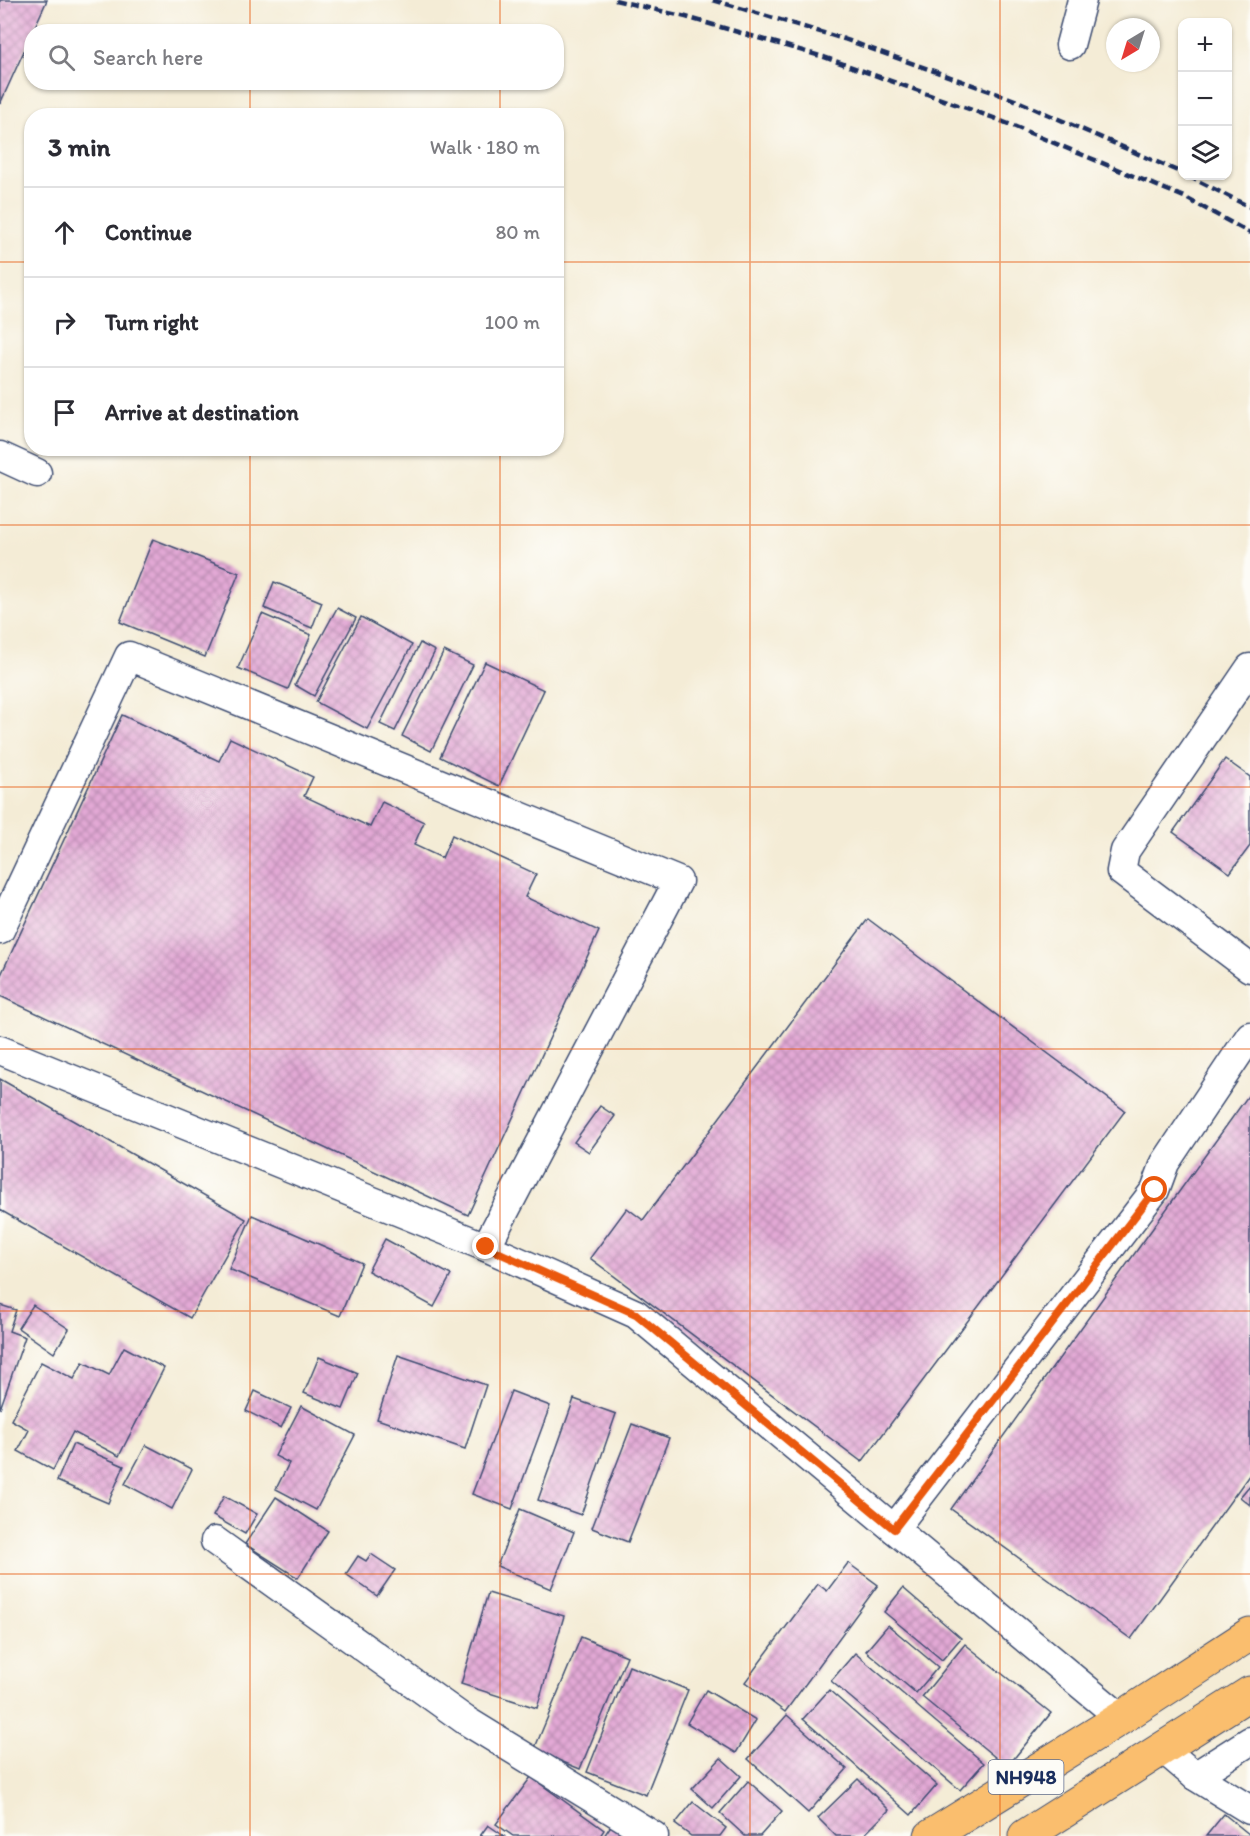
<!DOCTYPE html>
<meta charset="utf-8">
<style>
body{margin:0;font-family:Itim,sans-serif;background:#f2f2f3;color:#2b2b33}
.controls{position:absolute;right:18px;top:18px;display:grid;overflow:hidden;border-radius:12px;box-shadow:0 2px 4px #0004}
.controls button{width:54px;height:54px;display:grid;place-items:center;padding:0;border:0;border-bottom:2px solid #e1e1e2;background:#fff;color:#2b2b33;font:30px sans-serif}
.compass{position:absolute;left:1106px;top:18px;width:54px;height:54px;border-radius:50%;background:#fff;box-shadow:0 2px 4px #0004;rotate:218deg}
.stop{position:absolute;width:18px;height:18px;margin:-14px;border:4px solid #ea580c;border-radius:50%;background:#fff}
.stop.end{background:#ea580c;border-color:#fff;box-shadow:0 2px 6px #0008}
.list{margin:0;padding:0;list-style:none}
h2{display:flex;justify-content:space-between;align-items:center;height:78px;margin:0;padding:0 24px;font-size:26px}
h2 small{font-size:20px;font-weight:400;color:#7c7c81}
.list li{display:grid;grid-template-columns:39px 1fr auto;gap:18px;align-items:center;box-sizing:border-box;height:90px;padding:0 24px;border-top:2px solid #e1e1e2}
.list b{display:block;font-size:22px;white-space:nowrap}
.list em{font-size:20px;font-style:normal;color:#7c7c81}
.icon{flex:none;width:33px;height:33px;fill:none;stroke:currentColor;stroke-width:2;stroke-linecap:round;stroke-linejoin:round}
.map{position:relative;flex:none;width:1250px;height:1836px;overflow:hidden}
.search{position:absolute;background:#fff;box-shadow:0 2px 4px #0004;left:24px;top:24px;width:540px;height:66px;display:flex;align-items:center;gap:15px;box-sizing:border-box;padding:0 21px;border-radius:24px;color:#7c7c81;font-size:22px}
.panel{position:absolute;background:#fff;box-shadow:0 2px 4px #0004;left:24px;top:108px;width:540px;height:348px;border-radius:24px}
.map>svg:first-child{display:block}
.building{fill:url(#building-cross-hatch)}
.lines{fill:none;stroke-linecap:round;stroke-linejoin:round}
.minor-casing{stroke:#3c4b70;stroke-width:31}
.trunk-casing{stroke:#3c4b70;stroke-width:35}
.minor{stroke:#fff;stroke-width:28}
.trunk{stroke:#fabe6e;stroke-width:33}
.rail{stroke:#1b2f5e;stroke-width:4.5;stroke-dasharray:9 4.5;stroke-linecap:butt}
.route{stroke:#ea580c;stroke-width:8}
.grid{fill:none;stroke:#e8590c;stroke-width:1.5;stroke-opacity:0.55}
.labels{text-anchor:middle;stroke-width:5;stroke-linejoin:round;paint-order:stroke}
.shield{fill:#fdfcf7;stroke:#5f6c8c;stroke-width:1.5}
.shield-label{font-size:20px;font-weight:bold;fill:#1b2f5e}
</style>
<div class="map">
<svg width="1250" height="1836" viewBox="0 0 1250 1836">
<defs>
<pattern id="building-cross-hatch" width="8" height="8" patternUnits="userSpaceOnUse" patternTransform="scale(1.5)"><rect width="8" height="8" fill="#e3a9d5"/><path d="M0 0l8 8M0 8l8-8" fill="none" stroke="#b78ab0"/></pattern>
</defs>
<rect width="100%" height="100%" fill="#fdfcf7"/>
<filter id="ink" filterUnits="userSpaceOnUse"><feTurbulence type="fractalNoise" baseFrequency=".0167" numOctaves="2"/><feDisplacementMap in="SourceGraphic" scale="12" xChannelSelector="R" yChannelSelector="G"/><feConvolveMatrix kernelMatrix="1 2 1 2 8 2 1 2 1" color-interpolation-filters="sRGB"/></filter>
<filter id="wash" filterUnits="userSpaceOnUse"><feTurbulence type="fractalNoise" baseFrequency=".008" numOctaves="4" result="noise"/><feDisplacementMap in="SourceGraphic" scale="24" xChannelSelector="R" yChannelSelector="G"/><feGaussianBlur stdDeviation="1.35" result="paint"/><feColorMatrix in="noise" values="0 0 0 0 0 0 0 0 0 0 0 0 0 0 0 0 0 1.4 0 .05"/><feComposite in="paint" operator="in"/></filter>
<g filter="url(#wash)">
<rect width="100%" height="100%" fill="#f4ecd6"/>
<g id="blocks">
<!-- building -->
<g class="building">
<polygon points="0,0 47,0 0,104"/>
<polygon points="153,539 239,573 205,657 120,622"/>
<polygon points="274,582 322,602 312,628 264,608"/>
<polygon points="337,608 356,618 314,696 295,685"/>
<polygon points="262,614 311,635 288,689 238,668"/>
<polygon points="361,617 412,645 367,729 316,702"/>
<polygon points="420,643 435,651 395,731 380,724"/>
<polygon points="444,651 473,665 431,751 402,736"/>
<polygon points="485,662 544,690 499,786 440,757"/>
<polygon points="122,715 219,761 230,738 313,777 304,796 370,827 382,802 424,822 414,845 442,858 452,835 536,874 525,897 599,931 468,1215 0,996 0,977"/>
<polygon points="1225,759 1250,777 1250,846 1230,873 1173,832"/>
<polygon points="868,919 1125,1111 862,1462 590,1258 627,1208 643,1220"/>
<polygon points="0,1079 246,1219 190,1318 0,1210"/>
<polygon points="1250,1093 1250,1474 1131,1639 951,1509"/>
<polygon points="600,1106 615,1116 589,1152 574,1142"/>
<polygon points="252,1215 362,1263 340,1316 229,1269"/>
<polygon points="385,1239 451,1275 434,1307 368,1271"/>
<polygon points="0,1305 16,1310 9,1331 25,1337 0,1409"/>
<polygon points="33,1305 69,1329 54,1353 18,1328"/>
<polygon points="124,1347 164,1368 119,1456 73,1432 53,1470 18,1451 29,1430 11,1420 41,1362 74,1379 83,1362 109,1375"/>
<polygon points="398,1355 486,1385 465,1449 377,1419"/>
<polygon points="319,1357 358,1373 343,1409 304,1393"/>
<polygon points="255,1391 291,1408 281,1428 246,1411"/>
<polygon points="511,1391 550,1406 512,1509 472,1494"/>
<polygon points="574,1399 616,1414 581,1515 538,1500"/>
<polygon points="301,1406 355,1435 316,1510 276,1489 289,1463 275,1456"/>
<polygon points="632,1424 669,1438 628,1542 592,1528"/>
<polygon points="73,1444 124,1466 108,1503 57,1481"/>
<polygon points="146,1445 192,1469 172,1509 125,1484"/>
<polygon points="1250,1485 1250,1505 1240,1497"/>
<polygon points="224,1496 257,1514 245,1534 213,1516"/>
<polygon points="276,1497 328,1531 298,1578 245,1544"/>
<polygon points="520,1509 574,1532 551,1589 497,1566"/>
<polygon points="371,1554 395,1570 377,1596 346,1574 358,1556 366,1561"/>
<polygon points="848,1563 878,1585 785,1712 745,1682 818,1584 827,1591"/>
<polygon points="903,1588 961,1638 942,1660 884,1612"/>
<polygon points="488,1593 564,1616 537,1708 461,1684"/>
<polygon points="888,1625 938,1667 916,1693 866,1651"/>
<polygon points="581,1637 627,1656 580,1769 534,1750"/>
<polygon points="965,1644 1051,1713 1007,1767 922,1697"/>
<polygon points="855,1653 984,1763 960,1790 831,1681"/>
<polygon points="629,1666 688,1690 646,1795 587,1772"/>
<polygon points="706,1690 756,1720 736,1753 687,1723"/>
<polygon points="829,1690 937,1785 911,1815 803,1719"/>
<polygon points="787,1715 847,1769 808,1813 748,1759"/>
<polygon points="721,1758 741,1776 713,1808 692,1789"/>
<polygon points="531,1777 604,1830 600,1836 513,1836 496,1824"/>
<polygon points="858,1779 889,1810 863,1836 836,1836 818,1818"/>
<polygon points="748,1781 782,1811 760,1836 745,1836 720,1813"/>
<polygon points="693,1802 726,1828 720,1836 691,1836 675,1824"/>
<polygon points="1224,1814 1250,1835 1250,1836 1206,1836"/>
<polygon points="612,1824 629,1836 604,1836"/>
<polygon points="488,1825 504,1836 480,1836"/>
</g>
</g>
</g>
<g filter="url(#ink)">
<use href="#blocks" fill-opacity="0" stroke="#3c4b70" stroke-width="1.5"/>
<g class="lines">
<defs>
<g id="minor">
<polyline points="1070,45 1082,0"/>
<polyline points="0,456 37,473"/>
<polyline points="1250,668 1125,851 1121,871 1250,968"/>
<polyline points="0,930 129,656 678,881 486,1247"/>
<polyline points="0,1050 486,1247 636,1314 1121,1718"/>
<polyline points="894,1529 1155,1190 1165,1163 1250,1036"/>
<polyline points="215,1541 465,1720 654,1836"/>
<polyline points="1162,1748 1195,1776 1250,1810"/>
<polyline points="1195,1776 1250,1741"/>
</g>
<g id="trunk">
<polyline points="931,1836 1121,1718 1250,1634"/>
<polyline points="1025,1836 1250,1693"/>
</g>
</defs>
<!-- minor casing -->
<use href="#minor" class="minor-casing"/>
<!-- trunk casing -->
<use href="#trunk" class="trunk-casing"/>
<!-- minor -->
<use href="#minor" class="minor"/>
<!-- trunk -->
<use href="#trunk" class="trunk"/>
<!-- rail -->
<g class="rail">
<polyline points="615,0 686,17 824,57 994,118 1184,197 1250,233"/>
<polyline points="713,0 844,39 1015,100 1182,173"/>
<polyline points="1188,176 1250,207"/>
</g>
</g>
</g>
<g class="lines" filter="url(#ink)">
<!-- route -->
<polyline class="route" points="486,1247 636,1314 894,1529 1155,1190"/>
</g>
<!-- grid -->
<path class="grid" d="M250,0V32M500,0V32M750,0V1836M1000,0V1836M250,82V116M500,82V116M0,262H32M556,262H1250M250,448V1836M500,448V1836M0,525H1250M0,787H1250M0,1049H1250M0,1311H1250M0,1574H1250"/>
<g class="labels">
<!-- shield labels -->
<rect class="shield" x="988.5" y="1760" width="75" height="34" rx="4.5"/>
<g class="shield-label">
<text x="1026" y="1784">NH948</text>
</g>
</g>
</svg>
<div class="controls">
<button>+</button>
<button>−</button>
<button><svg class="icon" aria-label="layers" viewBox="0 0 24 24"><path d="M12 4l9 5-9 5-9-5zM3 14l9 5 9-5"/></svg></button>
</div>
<svg class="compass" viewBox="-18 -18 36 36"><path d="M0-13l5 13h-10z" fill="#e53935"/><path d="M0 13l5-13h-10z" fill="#7c7c81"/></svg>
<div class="stop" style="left:1155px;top:1190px"></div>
<div class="stop end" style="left:486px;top:1247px"></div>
<div class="search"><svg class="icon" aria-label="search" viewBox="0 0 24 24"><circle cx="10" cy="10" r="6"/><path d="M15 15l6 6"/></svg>Search here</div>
<section class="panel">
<h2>3 min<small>Walk · 180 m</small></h2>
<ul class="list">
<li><svg class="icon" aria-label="ahead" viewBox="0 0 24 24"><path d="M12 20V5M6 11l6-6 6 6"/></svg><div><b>Continue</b></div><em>80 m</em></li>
<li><svg class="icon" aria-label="right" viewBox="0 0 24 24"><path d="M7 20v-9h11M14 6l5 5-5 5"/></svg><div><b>Turn right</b></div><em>100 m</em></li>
<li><svg class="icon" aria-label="arrive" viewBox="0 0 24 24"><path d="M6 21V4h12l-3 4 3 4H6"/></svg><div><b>Arrive at destination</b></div></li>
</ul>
</section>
</div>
